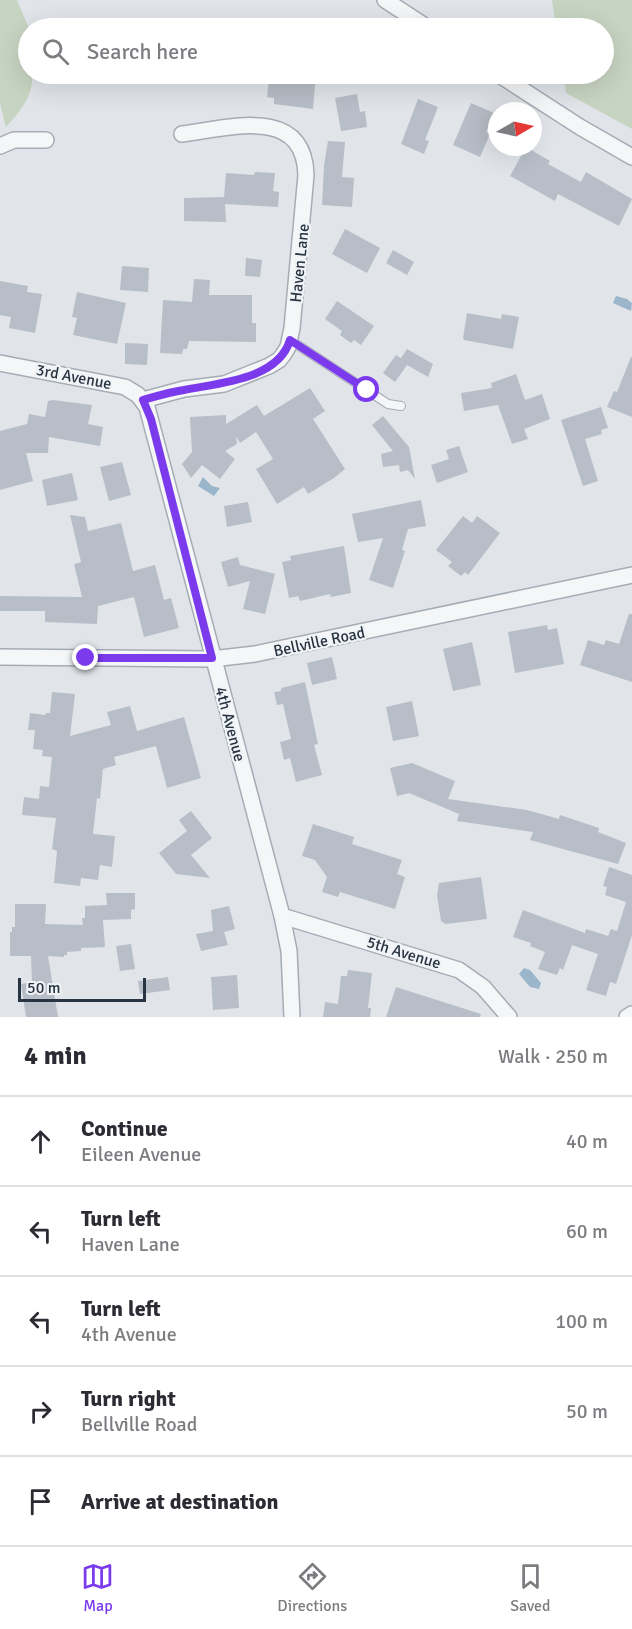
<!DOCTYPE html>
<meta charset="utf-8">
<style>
body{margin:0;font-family:Signika,sans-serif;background:#f2f2f3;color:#2b2b33}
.compass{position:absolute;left:488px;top:102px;width:54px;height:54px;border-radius:50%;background:#fff;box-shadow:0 6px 24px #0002;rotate:81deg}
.scale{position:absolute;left:18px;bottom:15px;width:128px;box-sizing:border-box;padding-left:6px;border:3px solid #293442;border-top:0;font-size:16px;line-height:21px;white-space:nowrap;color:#293442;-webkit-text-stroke:4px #f1f4f7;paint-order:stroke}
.stop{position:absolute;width:18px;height:18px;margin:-14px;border:4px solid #7c3aed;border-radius:50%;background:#fff}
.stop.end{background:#7c3aed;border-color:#fff;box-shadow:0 2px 6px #0008}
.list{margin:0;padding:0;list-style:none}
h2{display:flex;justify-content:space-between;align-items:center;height:78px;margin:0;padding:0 24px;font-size:26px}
h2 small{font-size:20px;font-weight:400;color:#7c7c81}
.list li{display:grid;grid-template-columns:39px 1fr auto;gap:18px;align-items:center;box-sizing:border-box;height:90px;padding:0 24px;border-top:2px solid #e1e1e2}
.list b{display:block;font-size:22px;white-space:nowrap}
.list p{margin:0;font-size:20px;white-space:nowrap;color:#7c7c81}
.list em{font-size:20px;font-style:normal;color:#7c7c81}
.icon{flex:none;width:33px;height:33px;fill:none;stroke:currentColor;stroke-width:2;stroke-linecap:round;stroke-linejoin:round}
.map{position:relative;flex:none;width:632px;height:1017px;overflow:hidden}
.search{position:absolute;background:#fff;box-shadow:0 6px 24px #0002;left:18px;right:18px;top:18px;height:66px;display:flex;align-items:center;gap:15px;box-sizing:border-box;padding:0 21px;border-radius:33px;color:#7c7c81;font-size:22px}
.sheet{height:528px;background:#fff}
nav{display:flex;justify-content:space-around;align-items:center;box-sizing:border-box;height:84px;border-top:2px solid #e1e1e2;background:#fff;font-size:16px;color:#7c7c81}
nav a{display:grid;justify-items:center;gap:3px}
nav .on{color:#7c3aed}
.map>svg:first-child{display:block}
.green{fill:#c8d4c2}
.water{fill:#9bb5ca}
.building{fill:#b8bec7}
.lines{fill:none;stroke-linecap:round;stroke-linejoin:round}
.lane-casing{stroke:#a6acb4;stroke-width:10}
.street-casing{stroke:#a6acb4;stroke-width:18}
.lane{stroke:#f4f6f8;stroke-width:8}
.street{stroke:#f4f6f8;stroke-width:15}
.route{stroke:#7c3aed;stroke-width:8}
.labels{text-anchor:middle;stroke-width:4.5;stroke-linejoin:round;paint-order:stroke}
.street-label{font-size:16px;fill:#293442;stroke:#f1f4f7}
</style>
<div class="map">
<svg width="632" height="1017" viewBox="0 0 632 1017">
<rect width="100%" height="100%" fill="#e1e5ea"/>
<!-- green -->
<g class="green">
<path d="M0,0H17L29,28L28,74H32C34,95 20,112 6,127L0,104Z"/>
<polygon points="552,0 632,0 632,129 566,93 563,74 604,74 604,28 556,28"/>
</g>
<!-- water -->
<g class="water">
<polygon points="616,296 627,299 632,303 631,311 613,303"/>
<polygon points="203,477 212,486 220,488 214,496 198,486"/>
<polygon points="524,968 530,970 541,983 539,989 530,987 519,974"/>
</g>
<!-- building -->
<g class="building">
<polygon points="279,74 316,74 313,109 274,104 274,98 267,97 269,78 278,79"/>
<polygon points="357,94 360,112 365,111 367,127 341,131 335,98"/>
<polygon points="418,99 438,107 425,140 429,141 424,154 401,144"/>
<polygon points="471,103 494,113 486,132 490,134 480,157 453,145"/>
<polygon points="328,141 345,142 342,177 354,178 352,207 322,205 324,165"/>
<polygon points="526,147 550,161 548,164 581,182 586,172 632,199 619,226 558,194 555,201 510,176"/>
<polygon points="255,172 275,173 273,191 279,192 278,207 225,204 226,222 184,221 184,198 224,197 226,173 254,175"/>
<polygon points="345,229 380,248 367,273 332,254"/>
<polygon points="393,250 414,262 407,275 386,263"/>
<polygon points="246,258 262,260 260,277 245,276"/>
<polygon points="122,266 149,268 148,292 120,290"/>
<polygon points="194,279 210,280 209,295 252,295 252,323 256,323 256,342 189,341 187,349 183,349 182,354 160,353 163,300 192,302"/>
<polygon points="0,281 28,286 27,292 42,294 35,333 9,328 11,317 0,315"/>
<polygon points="77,292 126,303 117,344 73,335 77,318 72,317"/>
<polygon points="337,301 374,326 361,345 354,340 351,343 340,335 342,331 325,319"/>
<polygon points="467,313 501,319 502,314 519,317 513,349 464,340 463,338"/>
<polygon points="125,343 148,344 147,365 125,364"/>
<polygon points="407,349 433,364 428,377 407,365 395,382 383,373 396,355 401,358"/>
<polygon points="631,357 632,357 632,417 607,407 614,391 617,392"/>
<polygon points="516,374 525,400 542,394 550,419 524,429 528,439 512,444 498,405 464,411 461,393 492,388 491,383"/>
<polygon points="310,388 325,411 313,419 345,469 334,478 308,494 304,487 277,504 256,469 273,459 256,432 240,443 236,436 237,444 225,451 235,459 220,479 202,465 191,478 182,464 192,452 190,417 226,415 226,424 257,405 264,416"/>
<polygon points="53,400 92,405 88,424 103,427 100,446 49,437 48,453 26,453 33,481 0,490 0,431 27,424 29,414 45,417 48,401"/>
<polygon points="601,407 608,428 601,430 602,434 585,439 598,481 583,486 561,420"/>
<polygon points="383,416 409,447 415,479 408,470 400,472 399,465 383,467 381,454 393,451 372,425"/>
<polygon points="459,446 468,472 437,483 431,465 449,459 446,450"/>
<polygon points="122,462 131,495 109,501 100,467"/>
<polygon points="72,473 78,500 47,506 42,480"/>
<polygon points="421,500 426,526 408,529 402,550 405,551 393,588 369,580 383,538 358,542 352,514"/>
<polygon points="248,502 252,522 227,527 224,506"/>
<polygon points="70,515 85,517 88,531 121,523 133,571 155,565 164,600 171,598 179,628 144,637 134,597 98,606 97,624 45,622 45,611 0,611 0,596 82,597 74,564 81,562"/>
<polygon points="463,516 472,523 477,516 500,533 468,575 465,572 461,576 448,566 452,562 436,550"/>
<polygon points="344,546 351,593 331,597 330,594 300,601 298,596 289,598 282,562 291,560 290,556"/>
<polygon points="238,557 240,565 275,574 265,614 243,609 250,581 228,587 221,562"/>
<polygon points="629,614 632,614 632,682 580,665 588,640 604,645 606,640 619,644"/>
<polygon points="547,625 548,630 557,628 564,664 515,673 508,632"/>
<polygon points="472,642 481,685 453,691 443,649"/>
<polygon points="332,657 337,679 312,685 307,663"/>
<polygon points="305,682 318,744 314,745 322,775 296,782 290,758 284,760 280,742 291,739 283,704 277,705 274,692 281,691 281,688"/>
<polygon points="52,692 75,694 70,736 111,725 107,712 130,706 137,731 184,717 201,778 167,788 156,746 114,757 116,765 103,769 100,799 97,798 93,834 115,836 112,867 100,865 98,880 81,878 80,886 54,883 57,851 52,849 56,818 22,815 24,797 39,799 40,786 49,787 52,757 42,756 43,750 33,749 35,730 28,730 30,713 45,715 46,713 50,713"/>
<polygon points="412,701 419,736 393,741 386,707"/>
<polygon points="412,763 455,781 448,799 527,810 559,819 560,815 599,828 598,832 626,843 618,864 530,840 533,832 457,821 459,814 409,793 397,796 390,768"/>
<polygon points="191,811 212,838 191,855 210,878 176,874 159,853 187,831 179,820"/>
<polygon points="313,824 354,837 352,844 402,860 397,874 405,877 395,909 340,892 338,897 322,892 327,877 315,860 302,856"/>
<polygon points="609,867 632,875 632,935 616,984 610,982 606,996 586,990 598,954 572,945 563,970 560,968 557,975 538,969 545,952 530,946 531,943 513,937 523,910 585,933 586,929 608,936 611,929 617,931 626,902 605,895 607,887 603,886"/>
<polygon points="481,877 487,919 446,924 441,921 437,895 439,883"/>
<polygon points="106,893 135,893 135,909 131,910 131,919 103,920 105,947 81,948 81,951 67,952 67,955 64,955 64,957 48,956 58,1017 26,1017 21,984 32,982 31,956 10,956 10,932 12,932 12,927 15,927 15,904 46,904 45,924 83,925 82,918 85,918 85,906 107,905"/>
<polygon points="229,906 235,929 224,932 228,945 201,951 196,934 213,931 211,910"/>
<polygon points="131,944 135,969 120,971 116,946"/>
<polygon points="348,970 372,973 368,1008 371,1008 370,1017 323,1017 325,1002 338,1004 341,976 347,976"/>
<polygon points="237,975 239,1008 213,1010 211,977"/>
<polygon points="168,977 170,990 140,994 138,981"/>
<polygon points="396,987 481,1014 480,1017 386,1017"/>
</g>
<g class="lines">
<defs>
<polyline id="lane" points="290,340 388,404 401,406"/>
<g id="street">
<polyline points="385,0 428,28"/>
<polyline points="498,74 580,127 632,157"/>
<polyline points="0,146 14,140 46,140"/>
<polyline points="0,363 125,387 138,395 147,407 282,916 289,951 292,1017"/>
<path d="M143,400L184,389L224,384L269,366L279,360L283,355L288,347L292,328L306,175C304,105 228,128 182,134"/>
<polyline points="0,657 212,659 255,654 632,575"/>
<polyline points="282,916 459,970 483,987 509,1017"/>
<polyline points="627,1017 632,1014"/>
</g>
</defs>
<!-- lane casing -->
<use href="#lane" class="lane-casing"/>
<!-- street casing -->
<use href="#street" class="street-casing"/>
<!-- lane -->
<use href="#lane" class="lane"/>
<!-- street -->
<use href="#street" class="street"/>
</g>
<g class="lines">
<!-- route -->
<path class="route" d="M86,658H212L151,419L143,400C157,396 170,392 184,390C218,383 278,380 290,340L367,390"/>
</g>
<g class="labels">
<!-- street labels -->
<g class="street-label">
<text transform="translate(299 263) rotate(-84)" y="6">Haven Lane</text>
<text transform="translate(74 376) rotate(11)" y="6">3rd Avenue</text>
<text transform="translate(319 641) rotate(-12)" y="6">Bellville Road</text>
<text transform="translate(231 724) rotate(75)" y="6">4th Avenue</text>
<text transform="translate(404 952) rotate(17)" y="6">5th Avenue</text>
</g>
</g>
</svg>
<svg class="compass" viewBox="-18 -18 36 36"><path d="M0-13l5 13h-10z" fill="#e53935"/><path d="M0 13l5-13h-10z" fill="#7c7c81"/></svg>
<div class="scale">50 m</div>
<div class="stop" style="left:367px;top:390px"></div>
<div class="stop end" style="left:86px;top:658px"></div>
<div class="search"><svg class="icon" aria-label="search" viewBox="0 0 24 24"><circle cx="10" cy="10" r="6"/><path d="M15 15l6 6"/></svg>Search here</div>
</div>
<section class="sheet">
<h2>4 min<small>Walk · 250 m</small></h2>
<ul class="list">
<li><svg class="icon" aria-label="ahead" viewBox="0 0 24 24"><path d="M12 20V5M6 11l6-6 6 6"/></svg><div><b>Continue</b><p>Eileen Avenue</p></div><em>40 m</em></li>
<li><svg class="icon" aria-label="left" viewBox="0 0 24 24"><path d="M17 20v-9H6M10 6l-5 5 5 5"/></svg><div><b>Turn left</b><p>Haven Lane</p></div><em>60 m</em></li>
<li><svg class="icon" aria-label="left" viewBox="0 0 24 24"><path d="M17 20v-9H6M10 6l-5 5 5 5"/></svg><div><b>Turn left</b><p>4th Avenue</p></div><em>100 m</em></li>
<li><svg class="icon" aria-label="right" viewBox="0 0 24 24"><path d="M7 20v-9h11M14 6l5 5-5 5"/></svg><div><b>Turn right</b><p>Bellville Road</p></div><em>50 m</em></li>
<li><svg class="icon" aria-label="arrive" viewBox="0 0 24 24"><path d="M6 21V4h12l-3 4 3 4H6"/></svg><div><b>Arrive at destination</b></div></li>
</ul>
</section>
<nav>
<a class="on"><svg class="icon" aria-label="map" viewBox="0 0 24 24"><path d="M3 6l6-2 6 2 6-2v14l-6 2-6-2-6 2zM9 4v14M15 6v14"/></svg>Map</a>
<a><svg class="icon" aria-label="directions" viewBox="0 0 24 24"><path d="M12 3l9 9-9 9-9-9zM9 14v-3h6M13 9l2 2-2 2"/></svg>Directions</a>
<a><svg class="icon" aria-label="saved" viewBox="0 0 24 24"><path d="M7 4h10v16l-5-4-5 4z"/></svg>Saved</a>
</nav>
